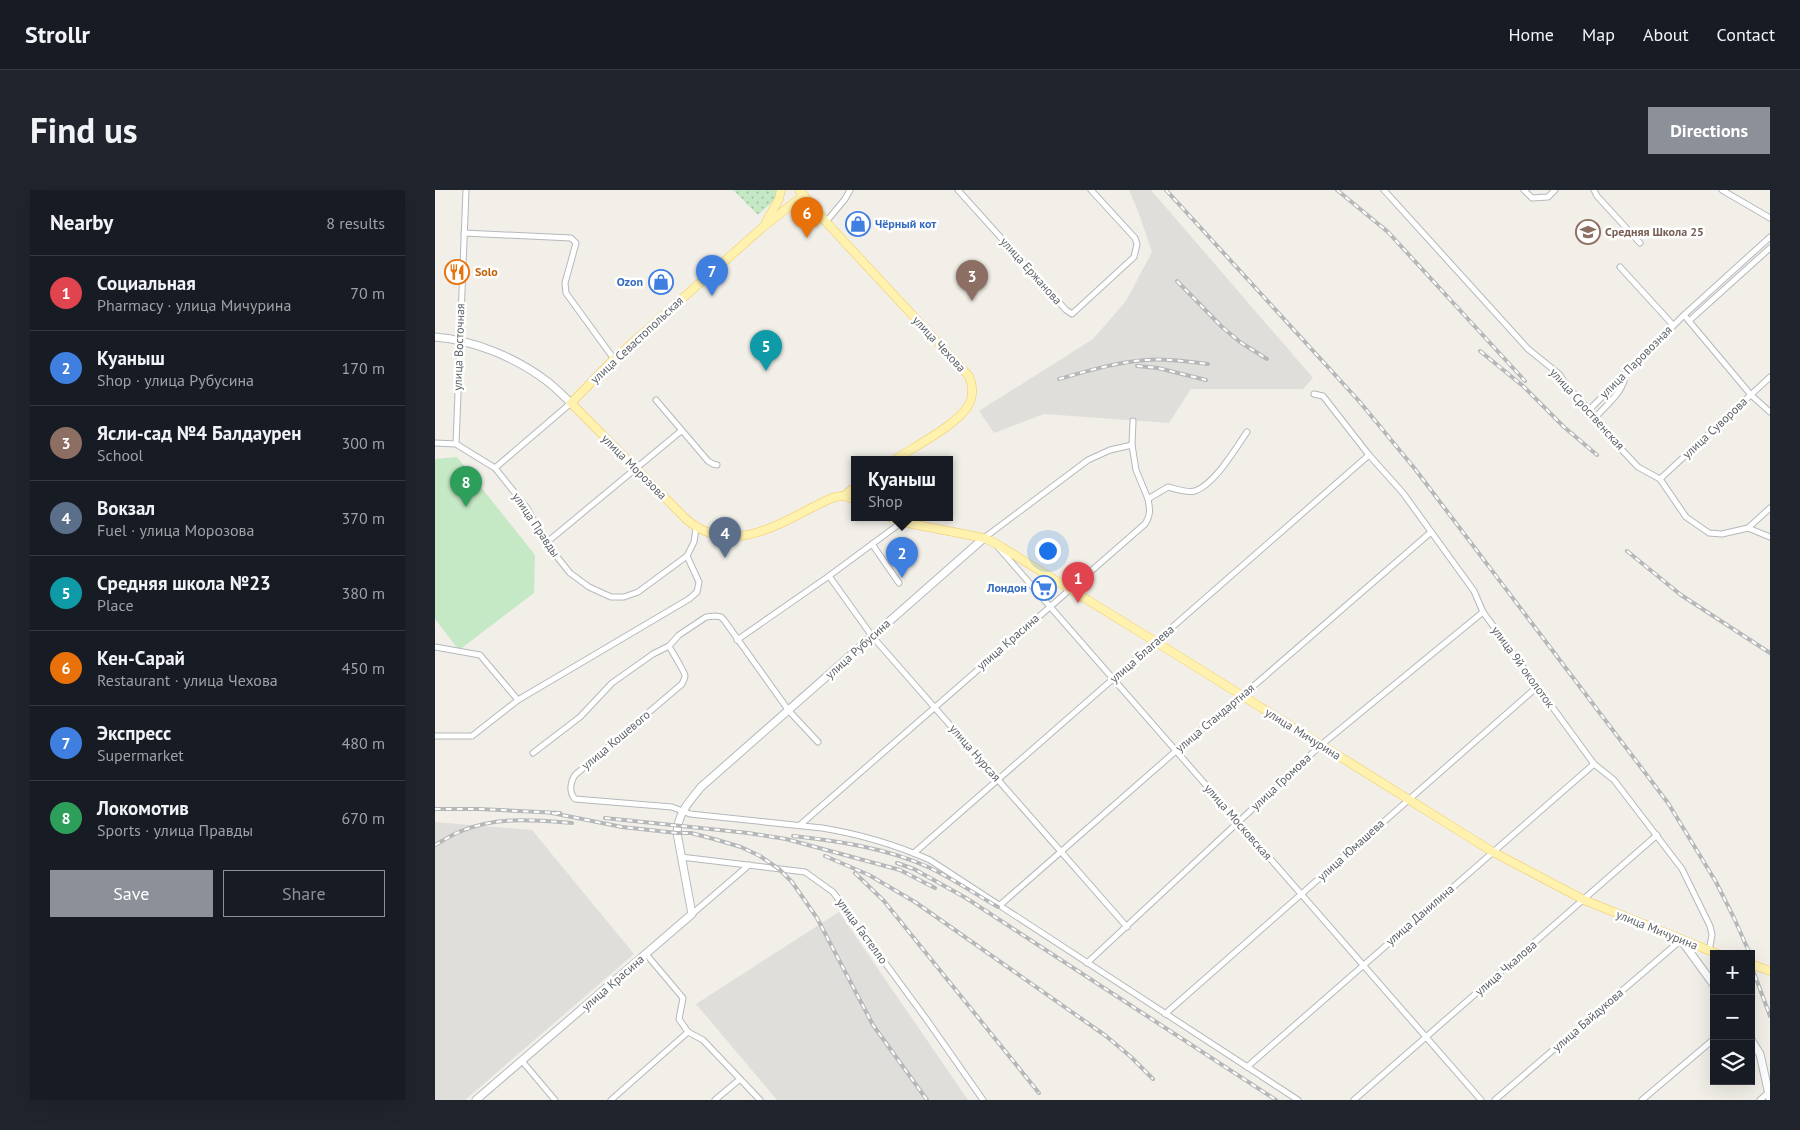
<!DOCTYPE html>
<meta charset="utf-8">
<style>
body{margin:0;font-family:"PT Sans",sans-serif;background:#20242c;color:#f1f3f6}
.controls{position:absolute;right:15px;bottom:15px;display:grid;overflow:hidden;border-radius:0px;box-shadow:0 5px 20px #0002}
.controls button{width:45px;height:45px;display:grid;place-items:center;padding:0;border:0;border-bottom:1px solid #363941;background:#171b24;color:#f1f3f6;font:25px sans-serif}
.you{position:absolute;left:612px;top:360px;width:18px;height:18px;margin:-12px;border:4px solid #fff;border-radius:50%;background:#1a73e8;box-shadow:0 0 0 8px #1a73e833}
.badge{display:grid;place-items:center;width:32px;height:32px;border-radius:50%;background:#8c9099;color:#fff;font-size:16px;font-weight:700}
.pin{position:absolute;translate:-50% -41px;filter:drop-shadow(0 1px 2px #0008)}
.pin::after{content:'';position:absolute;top:26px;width:18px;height:15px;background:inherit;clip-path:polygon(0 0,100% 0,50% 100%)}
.popup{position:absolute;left:416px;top:266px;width:102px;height:65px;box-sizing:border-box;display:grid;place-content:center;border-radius:0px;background:#171b24;filter:drop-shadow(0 1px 4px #0005);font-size:16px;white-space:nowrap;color:#9ea1a6}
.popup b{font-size:19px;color:#f1f3f6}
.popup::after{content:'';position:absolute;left:50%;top:100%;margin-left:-10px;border:10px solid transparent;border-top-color:#171b24}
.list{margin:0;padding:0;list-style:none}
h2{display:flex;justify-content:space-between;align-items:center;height:65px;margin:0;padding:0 20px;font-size:21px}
h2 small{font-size:16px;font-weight:400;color:#9ea1a6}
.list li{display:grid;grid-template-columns:32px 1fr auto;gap:15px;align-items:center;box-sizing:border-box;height:75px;padding:0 20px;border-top:1px solid #363941}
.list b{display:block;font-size:19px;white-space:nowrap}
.list p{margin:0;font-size:16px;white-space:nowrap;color:#9ea1a6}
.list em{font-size:16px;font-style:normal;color:#9ea1a6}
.actions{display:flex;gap:10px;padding:15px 20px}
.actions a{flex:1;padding:11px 0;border:1px solid #8c9099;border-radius:0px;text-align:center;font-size:18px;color:#8c9099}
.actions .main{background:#8c9099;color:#fff}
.icon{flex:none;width:28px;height:28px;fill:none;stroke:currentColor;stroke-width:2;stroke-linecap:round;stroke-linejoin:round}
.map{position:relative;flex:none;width:1335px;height:910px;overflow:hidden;border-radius:0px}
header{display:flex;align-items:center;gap:30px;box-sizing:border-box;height:70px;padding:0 25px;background:#171b24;border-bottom:1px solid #363941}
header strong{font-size:24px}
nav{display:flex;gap:28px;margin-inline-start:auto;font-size:18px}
.intro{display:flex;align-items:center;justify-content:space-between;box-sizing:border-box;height:120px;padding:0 30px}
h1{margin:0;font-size:35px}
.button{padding:12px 22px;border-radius:0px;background:#8c9099;color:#fff;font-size:18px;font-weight:700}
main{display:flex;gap:30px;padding:0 30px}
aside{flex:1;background:#171b24;border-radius:0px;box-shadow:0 5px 20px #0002}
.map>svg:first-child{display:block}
.industrial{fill:#e0deda}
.park{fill:url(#park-dots)}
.garden{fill:#c5e8c5}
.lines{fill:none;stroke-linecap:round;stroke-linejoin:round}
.street-casing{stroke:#b5b8bc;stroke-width:7}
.secondary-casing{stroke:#b6babf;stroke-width:9}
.primary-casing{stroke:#f2c960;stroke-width:9}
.street{stroke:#fff;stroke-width:5}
.secondary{stroke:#fff;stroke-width:7}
.primary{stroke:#fff2af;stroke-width:8}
.rail-casing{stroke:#b6b7b8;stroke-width:4}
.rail{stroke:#fff;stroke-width:2;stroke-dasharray:5.5;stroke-linecap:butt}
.labels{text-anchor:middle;stroke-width:5;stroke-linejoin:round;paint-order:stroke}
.shop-label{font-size:12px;font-weight:bold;fill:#366cbe;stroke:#fff;text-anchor:end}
.education-label{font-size:12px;font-weight:bold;fill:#785e54;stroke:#fff;text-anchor:start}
.street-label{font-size:12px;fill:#5f6368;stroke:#fff}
.food-label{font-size:12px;font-weight:bold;fill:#c56008;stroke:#fff;text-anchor:start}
</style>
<header>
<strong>Strollr</strong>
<nav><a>Home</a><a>Map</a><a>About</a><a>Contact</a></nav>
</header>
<div class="intro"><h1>Find us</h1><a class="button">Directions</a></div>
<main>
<aside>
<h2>Nearby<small>8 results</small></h2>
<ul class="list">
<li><span class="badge" style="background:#e0444e">1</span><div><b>Социальная</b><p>Pharmacy · улица Мичурина</p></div><em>70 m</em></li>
<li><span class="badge" style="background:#3f7fe0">2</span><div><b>Куаныш</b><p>Shop · улица Рубусина</p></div><em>170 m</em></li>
<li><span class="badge" style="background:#8d6e63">3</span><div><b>Ясли-сад №4 Балдаурен</b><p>School</p></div><em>300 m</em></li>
<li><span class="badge" style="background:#5c6f8a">4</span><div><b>Вокзал</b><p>Fuel · улица Морозова</p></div><em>370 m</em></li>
<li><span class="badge" style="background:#0f9aa8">5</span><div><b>Средняя школа №23</b><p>Place</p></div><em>380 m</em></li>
<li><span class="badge" style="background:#e8710a">6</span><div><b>Кен-Сарай</b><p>Restaurant · улица Чехова</p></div><em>450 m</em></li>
<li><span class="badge" style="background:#3f7fe0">7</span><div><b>Экспресс</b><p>Supermarket</p></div><em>480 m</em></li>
<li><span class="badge" style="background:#2e9e5b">8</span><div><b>Локомотив</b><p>Sports · улица Правды</p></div><em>670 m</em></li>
</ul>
<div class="actions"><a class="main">Save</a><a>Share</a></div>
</aside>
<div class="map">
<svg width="1335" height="910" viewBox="0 0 1335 910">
<defs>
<pattern id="park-dots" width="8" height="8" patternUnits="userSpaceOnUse" patternTransform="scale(1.25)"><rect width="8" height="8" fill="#c5e8c5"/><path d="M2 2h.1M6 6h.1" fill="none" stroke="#a3c0a4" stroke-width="1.8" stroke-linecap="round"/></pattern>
</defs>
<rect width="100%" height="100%" fill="#f1efe8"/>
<!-- industrial -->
<g class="industrial">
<polygon points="694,0 716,0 878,188 868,199 756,199 734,233 609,224 559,243 544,221 658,149 691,111 717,62 703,21"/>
<polygon points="0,632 97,640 199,764 30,910 0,910"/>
<polygon points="404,722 533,910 342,910 261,814"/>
</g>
<!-- park -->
<polygon class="park" points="298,0 345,0 348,2 323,25"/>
<!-- garden -->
<polygon class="garden" points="22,267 100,365 99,403 24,460 0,429 0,269"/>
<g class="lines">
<defs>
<g id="street">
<polyline points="523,0 631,120 637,124 699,67 702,54 700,48 656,0"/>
<polyline points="949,0 1093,159 1124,184 1135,200 1144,208 1174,246 1203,277 1225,289 1251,327 1274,343 1287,344 1313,338 1335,347"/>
<polyline points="1089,0 1097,8 1113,7 1120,0"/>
<polyline points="1159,0 1162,6 1205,53"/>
<polyline points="1287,0 1335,28"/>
<polyline points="391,32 410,9 415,0"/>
<polyline points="29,43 136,48 141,53 130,93 131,103 179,169"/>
<polyline points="1185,77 1238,135"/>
<polyline points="1249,125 1335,47"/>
<polyline points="1254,131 1316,205 1335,222"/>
<polyline points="879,204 888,206 934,265 968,303 1039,401 1048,422 1159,574 1179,590 1247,679 1275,736 1277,745 1274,761"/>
<polyline points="221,210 273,271 278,274 282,275"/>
<polyline points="1154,220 1249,125 1254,131 1335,58"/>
<path d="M1160,228C1170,216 1191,200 1190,184"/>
<polyline points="698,231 697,255 701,280 713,309"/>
<polyline points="0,253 21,254 60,278 92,318 111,353 135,383 154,397 176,407 189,407 203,402 252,366 259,352 261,338"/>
<polyline points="21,254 31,0"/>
<polyline points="60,278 136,213"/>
<polyline points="1225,289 1335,187"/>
<polyline points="1313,338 1335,318"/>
<polyline points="549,348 653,270 675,260 697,255"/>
<polyline points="111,353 246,241"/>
<polyline points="437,354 464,393"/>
<polyline points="563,357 1046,910"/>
<polyline points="394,386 437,446 692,737"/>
<polyline points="302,450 394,386 467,332"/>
<path d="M234,456C237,462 250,482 250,486C250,489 248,491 247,494L140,585C135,593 134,602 140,609L237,617L255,624L387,638C424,644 461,655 495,670L863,910"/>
<polyline points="0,457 45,465 83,510"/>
<polyline points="0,546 37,546 83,510 254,409 262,402 264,392 252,366"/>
<polyline points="98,563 145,527 177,493 218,464 234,456 244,445 271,427 280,426 286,427 289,430 354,521 383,552"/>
<path d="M365,635L710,334C716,325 715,319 713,309L733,297C741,299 752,303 760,301C780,294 800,259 812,242"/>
<polyline points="479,663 934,265"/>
<polyline points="246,667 370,682 398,702 492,830 548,910"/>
<polyline points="565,715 742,560 807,506 996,342"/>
<polyline points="257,724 314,675"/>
<polyline points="211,764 248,808 244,829 253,842 268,850 325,910"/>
<polyline points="652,773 886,555 1048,422"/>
<polyline points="730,824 1102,497"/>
<polyline points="87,871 120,910"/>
<polyline points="812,877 1159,574"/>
<polyline points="176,910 253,842"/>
<polyline points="280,910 305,889"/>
<polyline points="919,910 1222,645"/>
<polyline points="1060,910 1246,750"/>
<polyline points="1207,910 1279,849"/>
<polyline points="1325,910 1333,903"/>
</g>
<g id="secondary">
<path d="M0,147C39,150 82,168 113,192C121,198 128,206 136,213"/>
<polyline points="1246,750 1279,795"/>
<polyline points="1316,850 1325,864 1335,909"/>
<path d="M41,910L257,724L242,643C243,623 254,612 266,597L549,348"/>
</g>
<g id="primary">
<path d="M364,0L391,32L534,186C538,196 539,206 533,216C523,234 479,257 461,269"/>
<path d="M369,5L328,37L179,169L136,213L251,329C291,364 337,339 376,318C386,314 397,305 409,306C412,306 416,309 420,310"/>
<polyline points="331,32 344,9 346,0"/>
<polyline points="409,306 420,297"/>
<polyline points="455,327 467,332 549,348 560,353 721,452 1058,662 1149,710 1283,764"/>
<polyline points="1316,774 1335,781"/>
</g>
</defs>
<!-- street casing -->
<use href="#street" class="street-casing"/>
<!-- secondary casing -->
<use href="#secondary" class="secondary-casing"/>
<!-- primary casing -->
<use href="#primary" class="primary-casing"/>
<!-- street -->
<use href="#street" class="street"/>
<!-- secondary -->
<use href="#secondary" class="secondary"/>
<!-- primary -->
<use href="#primary" class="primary"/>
<defs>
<g id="rail">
<polyline points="731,0 924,211 980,279 1233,613 1281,692 1299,728 1315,764"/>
<polyline points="902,0 953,42 1090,191"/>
<polyline points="742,91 787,137 805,152 832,169"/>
<polyline points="1045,161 1088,196 1129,237 1162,265"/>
<polyline points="702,176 723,178 771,190"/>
<path d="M624,189C652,181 682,172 711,170C732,168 753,172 773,174"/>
<polyline points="1192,361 1246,405 1335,463"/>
<polyline points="0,619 44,619 125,623"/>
<polyline points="117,623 187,637 242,643 256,643 279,649 306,657 325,666 344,679 357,692 382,728 438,835 492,910"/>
<polyline points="170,628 313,643 351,649 465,680 500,698"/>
<path d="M358,646C403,651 451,658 493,677C517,688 540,704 563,717"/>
<path d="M0,655C8,651 16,645 24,642C61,626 99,630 137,633"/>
<polyline points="390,666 434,685 480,712 671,846 696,867 718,889"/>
<polyline points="462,673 479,679 531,708 841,910"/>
<polyline points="420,683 449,711 604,903"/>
<polyline points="1316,775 1335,826"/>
</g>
</defs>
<!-- rail casing -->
<use href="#rail" class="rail-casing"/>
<!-- rail -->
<use href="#rail" class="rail"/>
</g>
<!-- icons -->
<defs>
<symbol id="shop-ring" viewBox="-11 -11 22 22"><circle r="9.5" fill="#fff" stroke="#3f7fe0" stroke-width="1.5"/><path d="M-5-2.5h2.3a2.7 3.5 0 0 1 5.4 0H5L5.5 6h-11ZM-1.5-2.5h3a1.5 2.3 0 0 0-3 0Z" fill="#3f7fe0"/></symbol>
<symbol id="school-ring" viewBox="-11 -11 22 22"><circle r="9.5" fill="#fff" stroke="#8d6e63" stroke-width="1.5"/><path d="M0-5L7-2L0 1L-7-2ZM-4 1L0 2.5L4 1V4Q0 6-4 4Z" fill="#8d6e63"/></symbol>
<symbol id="restaurant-ring" viewBox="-11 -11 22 22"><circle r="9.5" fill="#fff" stroke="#e8710a" stroke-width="1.5"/><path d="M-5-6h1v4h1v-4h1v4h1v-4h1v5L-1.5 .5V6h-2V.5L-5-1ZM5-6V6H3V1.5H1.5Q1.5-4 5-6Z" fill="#e8710a"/></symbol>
<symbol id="supermarket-ring" viewBox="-11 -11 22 22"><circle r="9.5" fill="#fff" stroke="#3f7fe0" stroke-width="1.5"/><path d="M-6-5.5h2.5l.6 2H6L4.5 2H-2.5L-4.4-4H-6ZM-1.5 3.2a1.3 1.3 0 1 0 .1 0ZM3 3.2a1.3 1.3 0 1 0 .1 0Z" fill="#3f7fe0"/></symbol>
</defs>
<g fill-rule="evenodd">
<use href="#shop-ring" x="409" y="20" width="28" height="28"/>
<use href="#school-ring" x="1139" y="28" width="28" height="28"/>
<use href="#restaurant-ring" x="8" y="68" width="28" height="28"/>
<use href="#shop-ring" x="212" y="78" width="28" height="28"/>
<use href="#supermarket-ring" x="595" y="384" width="28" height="28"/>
</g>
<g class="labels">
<!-- shop labels -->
<g class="shop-label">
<text x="440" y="38" text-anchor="start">Чёрный кот</text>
<text x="208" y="96">Ozon</text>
<text x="592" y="402">Лондон</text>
</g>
<!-- education labels -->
<g class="education-label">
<text x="1170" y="46">Средняя Школа 25</text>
</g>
<!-- street labels -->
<g class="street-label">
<text transform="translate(596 81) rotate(48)" y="4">улица Ержанова</text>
<text transform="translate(202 150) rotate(-43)" y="4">улица Севастопольская</text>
<text transform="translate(504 154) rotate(47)" y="4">улица Чехова</text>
<text transform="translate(24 157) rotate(-88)" y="4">улица Восточная</text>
<text transform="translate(1201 172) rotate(-45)" y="4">улица Паровозная</text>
<text transform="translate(1152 219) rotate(48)" y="4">улица Сроственская</text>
<text transform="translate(1280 238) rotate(-43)" y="4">улица Суворова</text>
<text transform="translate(199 277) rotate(45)" y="4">улица Морозова</text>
<text transform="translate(101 335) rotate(56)" y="4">улица Правды</text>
<text transform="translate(573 452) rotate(-41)" y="4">улица Красина</text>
<text transform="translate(423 459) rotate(-42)" y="4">улица Рубусина</text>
<text transform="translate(707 464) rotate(-41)" y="4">улица Благаева</text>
<text transform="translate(1088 477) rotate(54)" y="4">улица 9й околоток</text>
<text transform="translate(780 528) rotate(-40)" y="4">улица Стандартная</text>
<text transform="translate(868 544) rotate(32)" y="4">улица Мичурина</text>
<text transform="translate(181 550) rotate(-40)" y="4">улица Кошевого</text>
<text transform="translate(540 563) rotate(49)" y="4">улица Нурсая</text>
<text transform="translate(846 592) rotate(-43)" y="4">улица Громова</text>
<text transform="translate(803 632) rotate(49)" y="4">улица Московская</text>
<text transform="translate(916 660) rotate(-42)" y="4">улица Юмашева</text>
<text transform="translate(985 725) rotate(-41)" y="4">улица Данилина</text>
<text transform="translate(1222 740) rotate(22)" y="4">улица Мичурина</text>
<text transform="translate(427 741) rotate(54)" y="4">улица Гастелло</text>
<text transform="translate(1071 778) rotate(-41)" y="4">улица Чкалова</text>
<text transform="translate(178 793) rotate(-41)" y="4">улица Красина</text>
<text transform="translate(1153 830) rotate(-41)" y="4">улица Байдукова</text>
</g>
<!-- food labels -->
<g class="food-label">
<text x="40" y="86">Solo</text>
</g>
</g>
</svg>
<div class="controls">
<button>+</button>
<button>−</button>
<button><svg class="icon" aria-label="layers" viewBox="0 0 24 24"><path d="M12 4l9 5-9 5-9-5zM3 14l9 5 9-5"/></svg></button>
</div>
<div class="you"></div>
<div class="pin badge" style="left:643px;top:413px;background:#e0444e">1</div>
<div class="pin badge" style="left:467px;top:388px;background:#3f7fe0">2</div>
<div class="popup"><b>Куаныш</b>Shop</div>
<div class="pin badge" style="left:537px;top:111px;background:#8d6e63">3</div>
<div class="pin badge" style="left:290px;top:368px;background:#5c6f8a">4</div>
<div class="pin badge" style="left:331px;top:181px;background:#0f9aa8">5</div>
<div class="pin badge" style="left:372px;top:48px;background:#e8710a">6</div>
<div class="pin badge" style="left:277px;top:106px;background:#3f7fe0">7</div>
<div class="pin badge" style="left:31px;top:317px;background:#2e9e5b">8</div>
</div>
</main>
